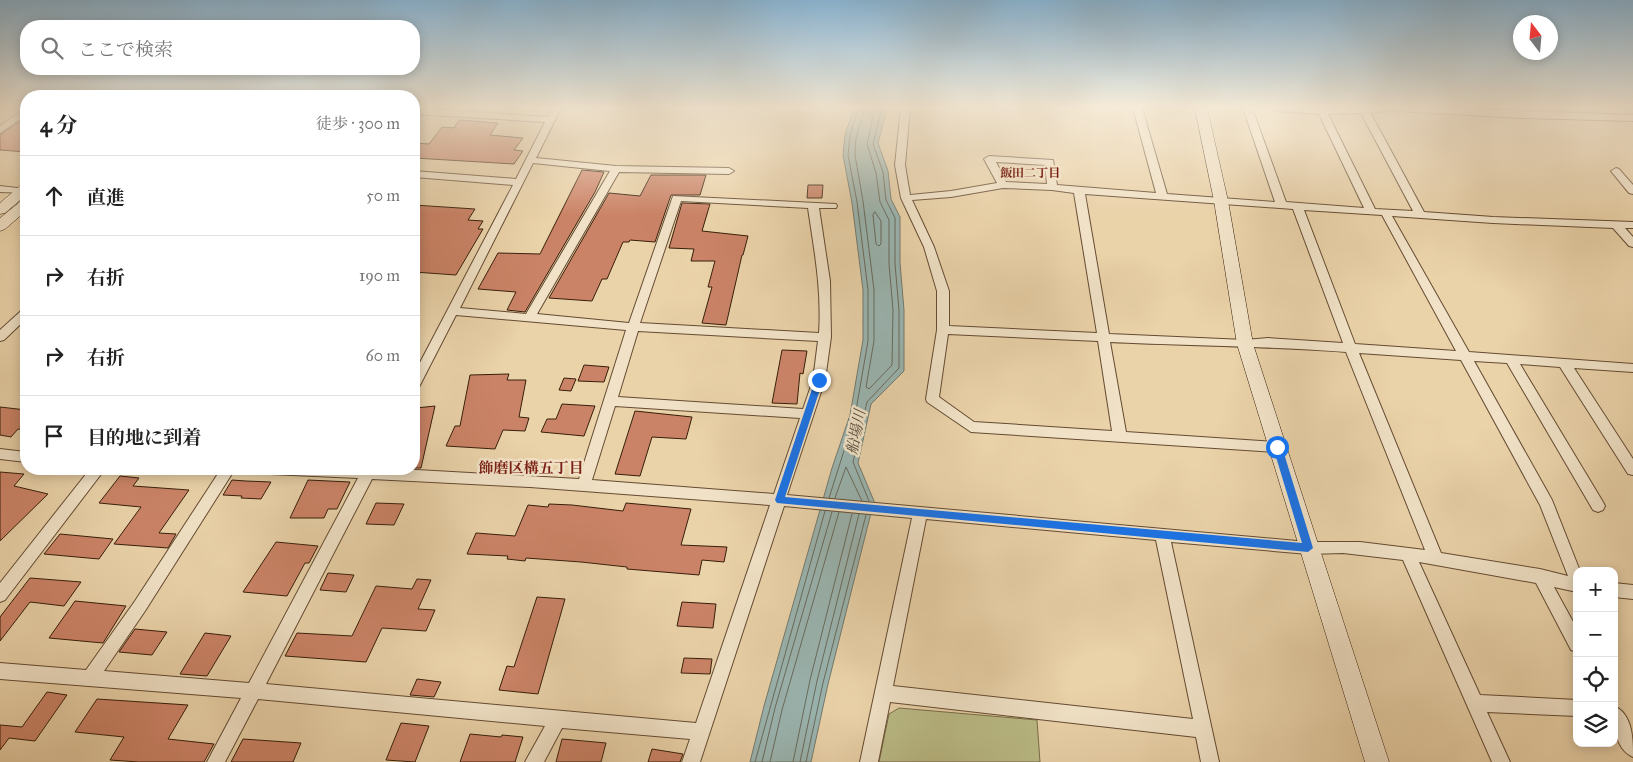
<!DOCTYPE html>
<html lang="ja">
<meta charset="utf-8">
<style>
body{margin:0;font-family:"IM FELL Great Primer","Noto Serif JP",serif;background:#f2f2f2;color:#222}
.controls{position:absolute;right:15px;bottom:15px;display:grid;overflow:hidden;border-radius:10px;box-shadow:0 2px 12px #0003}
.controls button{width:45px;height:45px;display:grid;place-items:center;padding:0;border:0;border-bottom:1px solid #e0e0e0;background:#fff;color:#222;font:25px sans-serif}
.compass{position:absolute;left:1513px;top:15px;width:45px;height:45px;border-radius:50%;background:#fff;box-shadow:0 2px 12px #0003;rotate:344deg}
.stop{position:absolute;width:15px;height:15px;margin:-11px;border:4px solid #1a73e8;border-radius:50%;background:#fff}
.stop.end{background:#1a73e8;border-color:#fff;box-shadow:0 1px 5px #0008}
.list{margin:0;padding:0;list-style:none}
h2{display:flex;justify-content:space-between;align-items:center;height:65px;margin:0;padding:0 20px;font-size:21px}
h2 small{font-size:16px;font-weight:400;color:#767676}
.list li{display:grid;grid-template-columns:32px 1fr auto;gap:15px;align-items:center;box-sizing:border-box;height:80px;padding:0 20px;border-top:1px solid #e0e0e0}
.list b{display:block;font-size:19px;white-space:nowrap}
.list em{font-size:16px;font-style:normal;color:#767676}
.icon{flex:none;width:28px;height:28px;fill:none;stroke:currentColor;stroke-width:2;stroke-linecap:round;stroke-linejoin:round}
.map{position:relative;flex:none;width:1633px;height:762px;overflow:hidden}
.search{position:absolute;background:#fff;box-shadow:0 2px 12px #0003;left:20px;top:20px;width:400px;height:55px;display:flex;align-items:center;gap:12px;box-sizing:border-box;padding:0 18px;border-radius:20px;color:#767676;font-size:19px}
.panel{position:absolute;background:#fff;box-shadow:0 2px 12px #0003;left:20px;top:90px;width:400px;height:385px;border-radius:20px}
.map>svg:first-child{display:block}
.green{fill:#babb86;stroke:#786c48}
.water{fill:#9ab5b1;stroke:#72796e}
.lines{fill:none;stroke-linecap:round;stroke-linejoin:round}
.shore{stroke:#686a5d;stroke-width:1}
.building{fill:#cb8367;stroke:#371e09}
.street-casing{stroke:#644b31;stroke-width:2}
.secondary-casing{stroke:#371e09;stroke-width:1}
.street{fill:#f1e2c7;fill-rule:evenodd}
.secondary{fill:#f1e2c7;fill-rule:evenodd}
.route{fill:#1a73e8}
.labels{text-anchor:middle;stroke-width:5;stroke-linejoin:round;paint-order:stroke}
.far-neighbourhood-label{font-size:12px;font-weight:bold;fill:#7a1f14;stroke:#f1e2c7}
.water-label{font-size:15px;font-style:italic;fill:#554b3b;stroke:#f1e2c7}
.neighbourhood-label{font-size:15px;font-weight:bold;fill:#7a1f14;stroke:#f1e2c7}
</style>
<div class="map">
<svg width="1633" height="762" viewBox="0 0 1633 762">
<rect width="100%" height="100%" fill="#ead2a9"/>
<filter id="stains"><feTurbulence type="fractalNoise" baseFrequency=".004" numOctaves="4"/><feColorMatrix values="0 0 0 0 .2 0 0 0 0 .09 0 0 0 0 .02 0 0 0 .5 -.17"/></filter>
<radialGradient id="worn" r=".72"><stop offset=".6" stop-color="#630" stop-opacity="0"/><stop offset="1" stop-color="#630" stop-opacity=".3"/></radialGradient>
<!-- green -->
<polygon class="green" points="899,708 1037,720 1040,762 879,762 889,714"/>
<!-- water -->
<polygon class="water" points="854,108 887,108 878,143 888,171 891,199 900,217 900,263 904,310 904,371 871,404 858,463 874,501 828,684 811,762 750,762 764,706 832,468 850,415 863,340 863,290 852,203 843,155 845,135"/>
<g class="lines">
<!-- shore -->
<g class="shore">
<polyline points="865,108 856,138 855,155 863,201 874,290 874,341 866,387 869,389 892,365 893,310 889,264 889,220 880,202 876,173 867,144 875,108"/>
<polygon points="875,212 881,221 881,244 879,246 876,244 873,215"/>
<polyline points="829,498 855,416 868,341 868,290 857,202 848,155 850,136 858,108"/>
<polyline points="835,498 846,467 862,501"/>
<polyline points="869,501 853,462 867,402 899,368 899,310 895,264 895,218 886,200 883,172 873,144 882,108"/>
<polyline points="755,762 825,511"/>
<polyline points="762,762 775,708 832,512"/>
<polyline points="770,762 782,710 839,512"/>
<polyline points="793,762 810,680 852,514"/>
<polyline points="800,762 817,681 859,514"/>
<polyline points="806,762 823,683 866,515"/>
</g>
</g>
<!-- building -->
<g class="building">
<polygon points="26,117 26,152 0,150 0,135"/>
<polygon points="459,120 498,123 490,135 523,138 514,150 523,151 514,164 414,158 414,143 429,144 442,127 454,128"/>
<polygon points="582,170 604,172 595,192 525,312 507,310 516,292 478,289 498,253 540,254"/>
<polygon points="651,175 706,175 700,195 671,195 655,242 630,240 629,242 623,242 607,279 602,279 592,301 549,298 609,193 640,196"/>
<polygon points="808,185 823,185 822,198 807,198"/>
<polygon points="682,203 710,204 702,231 748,236 743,255 742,255 726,325 702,323 712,287 708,287 715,261 691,261 694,249 669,248"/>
<polygon points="414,205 475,209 468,220 483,221 478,229 483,229 456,275 414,272"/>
<polygon points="782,350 807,351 803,374 800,373 797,404 772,403"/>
<polygon points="584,365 609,367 604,382 578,381"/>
<polygon points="509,374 507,380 526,380 519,417 529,418 525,431 503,430 495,449 446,446 455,426 460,426 470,375"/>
<polygon points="564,378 576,379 571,391 559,390"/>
<polygon points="562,404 595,406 584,436 541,432 547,419 556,419"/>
<polygon points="435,406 421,468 414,468 414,415 416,408"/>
<polygon points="0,407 26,410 26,430 18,429 11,437 0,435"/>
<polygon points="635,411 692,417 686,439 652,437 640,476 615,474"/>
<polygon points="0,472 24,474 14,486 48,494 0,541"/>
<polygon points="120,476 139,478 133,486 189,490 159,533 176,534 168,548 114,544 141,507 99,503"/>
<polygon points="232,480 246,481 271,482 261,499 241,498 242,496 223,495"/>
<polygon points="308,480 350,482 337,509 328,509 324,518 290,518"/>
<polygon points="376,503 404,504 394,525 366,524"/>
<polygon points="626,503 691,509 681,545 727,547 724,562 702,560 699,575 627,569 627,567 581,562 526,558 525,561 507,559 508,556 467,554 476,533 515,536 528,505 548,507 549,504 572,505 623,511"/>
<polygon points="60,534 113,539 99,559 44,554"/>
<polygon points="276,542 318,546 309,563 305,563 287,596 243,592"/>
<polygon points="328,573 354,575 346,592 320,590"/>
<polygon points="30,578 81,582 64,606 30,602 0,641 0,617"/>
<polygon points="417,579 431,580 418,609 435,610 426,631 382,628 366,662 285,656 297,633 352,636 376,586 412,589"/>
<polygon points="537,597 565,599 538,694 499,690 507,666 514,667"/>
<polygon points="75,601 126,606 103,643 49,638"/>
<polygon points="682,602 716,604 713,628 677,626"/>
<polygon points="135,629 167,632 152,655 119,652"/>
<polygon points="205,633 231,636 207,676 180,674"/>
<polygon points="684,658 712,659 710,674 681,673"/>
<polygon points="417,679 441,682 434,697 410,695"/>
<polygon points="47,692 67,695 35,741 9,738 0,750 0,725 22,727"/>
<polygon points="97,699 188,705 168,739 214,744 204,762 139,762 110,760 124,737 75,732"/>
<polygon points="401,723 429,726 415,762 386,760"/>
<polygon points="470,734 501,737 502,735 523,737 515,762 460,762"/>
<polygon points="243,739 301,743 293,762 231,762"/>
<polygon points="562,739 606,743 601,762 556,762"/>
<polygon points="652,749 683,754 680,762 648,762"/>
</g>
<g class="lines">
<defs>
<g id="street">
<polygon points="26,108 26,115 0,133 0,126"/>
<path d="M414,108L548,117L552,108H561L536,158L616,166L729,168L734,171L729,174L619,172L537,314L629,323L673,196L836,204L837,206L836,208H819L830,281L831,337L825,380L787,495L1308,542H1360L1425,550L1346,352C1268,346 1189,346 1110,342L1126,432L1277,442L1282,443L1284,447L1282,451L1277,452L971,432L927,402L926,399L937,330V291L924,247L901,198L895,165L901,108H910L905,165L910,195L951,191L997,183L984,159L989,156L1053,160L1057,185L1156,193L1133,108H1142L1167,194L1275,202L1243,108H1252L1286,202L1364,208L1319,114L1276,111L1272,108H1448L1633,115V121L1523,118L1395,111L1370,112L1424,212L1493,217L1633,222V228H1625L1633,237V247L1629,246L1613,228L1493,223L1392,216L1469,352L1633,364V372L1574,368L1633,459V475L1628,474L1560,367L1520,364L1603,502L1605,506L1603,510L1598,512L1593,510L1507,363L1474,361L1552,500L1580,571H1577V592L1554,587L1577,629V652L1571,650L1536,583L1419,562L1480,695L1577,700V716L1487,712L1510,762H1492L1403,560L1343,553L1308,554L1171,542L1219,762H1201L1196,737L890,702L878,762H860L912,518L784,506L700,762H682L690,739L562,728L544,762H525L545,726L258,699L225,762H207L241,698L0,679V663L86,670L135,601L221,469H235L145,611L104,671L249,683L358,478L270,474L265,473L263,469H399L579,479L626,330L456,315L418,389L414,391V374L513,185L414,177V171L516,179L545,122L414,114ZM1361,113L1413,211L1375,209L1328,114ZM996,162L1045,165L1047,184L1006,182ZM533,163L610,171L526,314L460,308ZM1003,188L1052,190L1074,193L1097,333L949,326V291L934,247L912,200L951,197ZM1085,194L1293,209L1343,343L1268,338L1245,340L1109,334ZM681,201L808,208C814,249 822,290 819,333L640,323ZM1304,210L1382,215L1456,351L1355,344ZM638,331L818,341L813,380L803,409L618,397ZM948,334L1098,341L1112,431L974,422L939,397ZM1359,353L1461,360L1540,505L1568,576L1540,569L1441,553ZM615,406L800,418L774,494L592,480ZM372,479L530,487L770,505L696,723L266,684ZM926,519L1156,540L1193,719L893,686Z"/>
<polygon points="1616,168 1619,169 1633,185 1633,194 1629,193 1611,171"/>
<polygon points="0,186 26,189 26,193 0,192"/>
<polygon points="26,309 26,319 4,340 0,341 0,330 22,310"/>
<polygon points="0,449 26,452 26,462 0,459"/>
<polygon points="90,469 105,469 5,600 0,602 0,583"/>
<polygon points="1614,583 1633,585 1633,599 1614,597"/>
<path d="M1614,706C1633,714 1633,740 1633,757C1614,749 1614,723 1614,706Z"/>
</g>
<g id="secondary">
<polygon points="1195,108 1207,108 1228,201 1253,344 1389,762 1365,762 1237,344 1214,201"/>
<polygon points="26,184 26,195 5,213 0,214 0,203 21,185"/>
<polygon points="26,200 26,211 5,229 0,231 0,218 21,201"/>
</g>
</defs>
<!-- street casing -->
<use href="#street" class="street-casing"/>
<!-- secondary casing -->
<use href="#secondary" class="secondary-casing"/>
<!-- street -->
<use href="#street" class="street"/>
<!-- secondary -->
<use href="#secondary" class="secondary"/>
</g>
<!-- sky -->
<linearGradient id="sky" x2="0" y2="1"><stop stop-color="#89b4d2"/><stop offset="0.5" stop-color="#f6ebd8"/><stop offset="1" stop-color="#f6ebd8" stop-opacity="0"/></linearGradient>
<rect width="1633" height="215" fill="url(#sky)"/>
<!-- route -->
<polygon class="route" points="819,377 823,380 785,497 1302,543 1273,447 1277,444 1282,447 1313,548 1308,552 777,503 775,500 815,380"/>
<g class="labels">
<!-- far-neighbourhood labels -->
<g class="far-neighbourhood-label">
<text x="1030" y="177">飯田二丁目</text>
</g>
<!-- water labels -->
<g class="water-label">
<text transform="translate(856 432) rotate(-79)" y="5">船場川</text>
</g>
<!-- neighbourhood labels -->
<g class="neighbourhood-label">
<text x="531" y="473">飾磨区構五丁目</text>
</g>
</g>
<rect width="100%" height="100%" filter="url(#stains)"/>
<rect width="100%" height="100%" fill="url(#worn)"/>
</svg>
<div class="controls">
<button>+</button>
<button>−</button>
<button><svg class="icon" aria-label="locate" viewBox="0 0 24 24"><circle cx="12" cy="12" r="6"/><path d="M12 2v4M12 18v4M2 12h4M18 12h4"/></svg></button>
<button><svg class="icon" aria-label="layers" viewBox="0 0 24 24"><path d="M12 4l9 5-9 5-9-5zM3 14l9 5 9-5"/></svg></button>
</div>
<svg class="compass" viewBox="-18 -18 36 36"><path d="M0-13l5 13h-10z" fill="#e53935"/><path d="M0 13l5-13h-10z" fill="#767676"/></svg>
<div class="stop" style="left:1277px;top:447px"></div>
<div class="stop end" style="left:819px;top:380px"></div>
<div class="search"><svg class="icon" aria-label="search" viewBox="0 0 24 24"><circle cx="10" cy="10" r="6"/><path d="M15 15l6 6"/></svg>ここで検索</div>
<section class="panel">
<h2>4 分<small>徒歩 · 300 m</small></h2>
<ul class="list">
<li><svg class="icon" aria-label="ahead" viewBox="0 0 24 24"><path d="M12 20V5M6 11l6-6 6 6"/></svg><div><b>直進</b></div><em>50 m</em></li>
<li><svg class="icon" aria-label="right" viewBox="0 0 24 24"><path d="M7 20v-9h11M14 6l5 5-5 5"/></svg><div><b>右折</b></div><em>190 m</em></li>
<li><svg class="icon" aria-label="right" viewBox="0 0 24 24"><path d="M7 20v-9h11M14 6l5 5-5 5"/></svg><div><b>右折</b></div><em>60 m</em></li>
<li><svg class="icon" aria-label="arrive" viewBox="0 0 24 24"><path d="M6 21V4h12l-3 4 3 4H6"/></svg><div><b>目的地に到着</b></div></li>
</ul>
</section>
</div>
